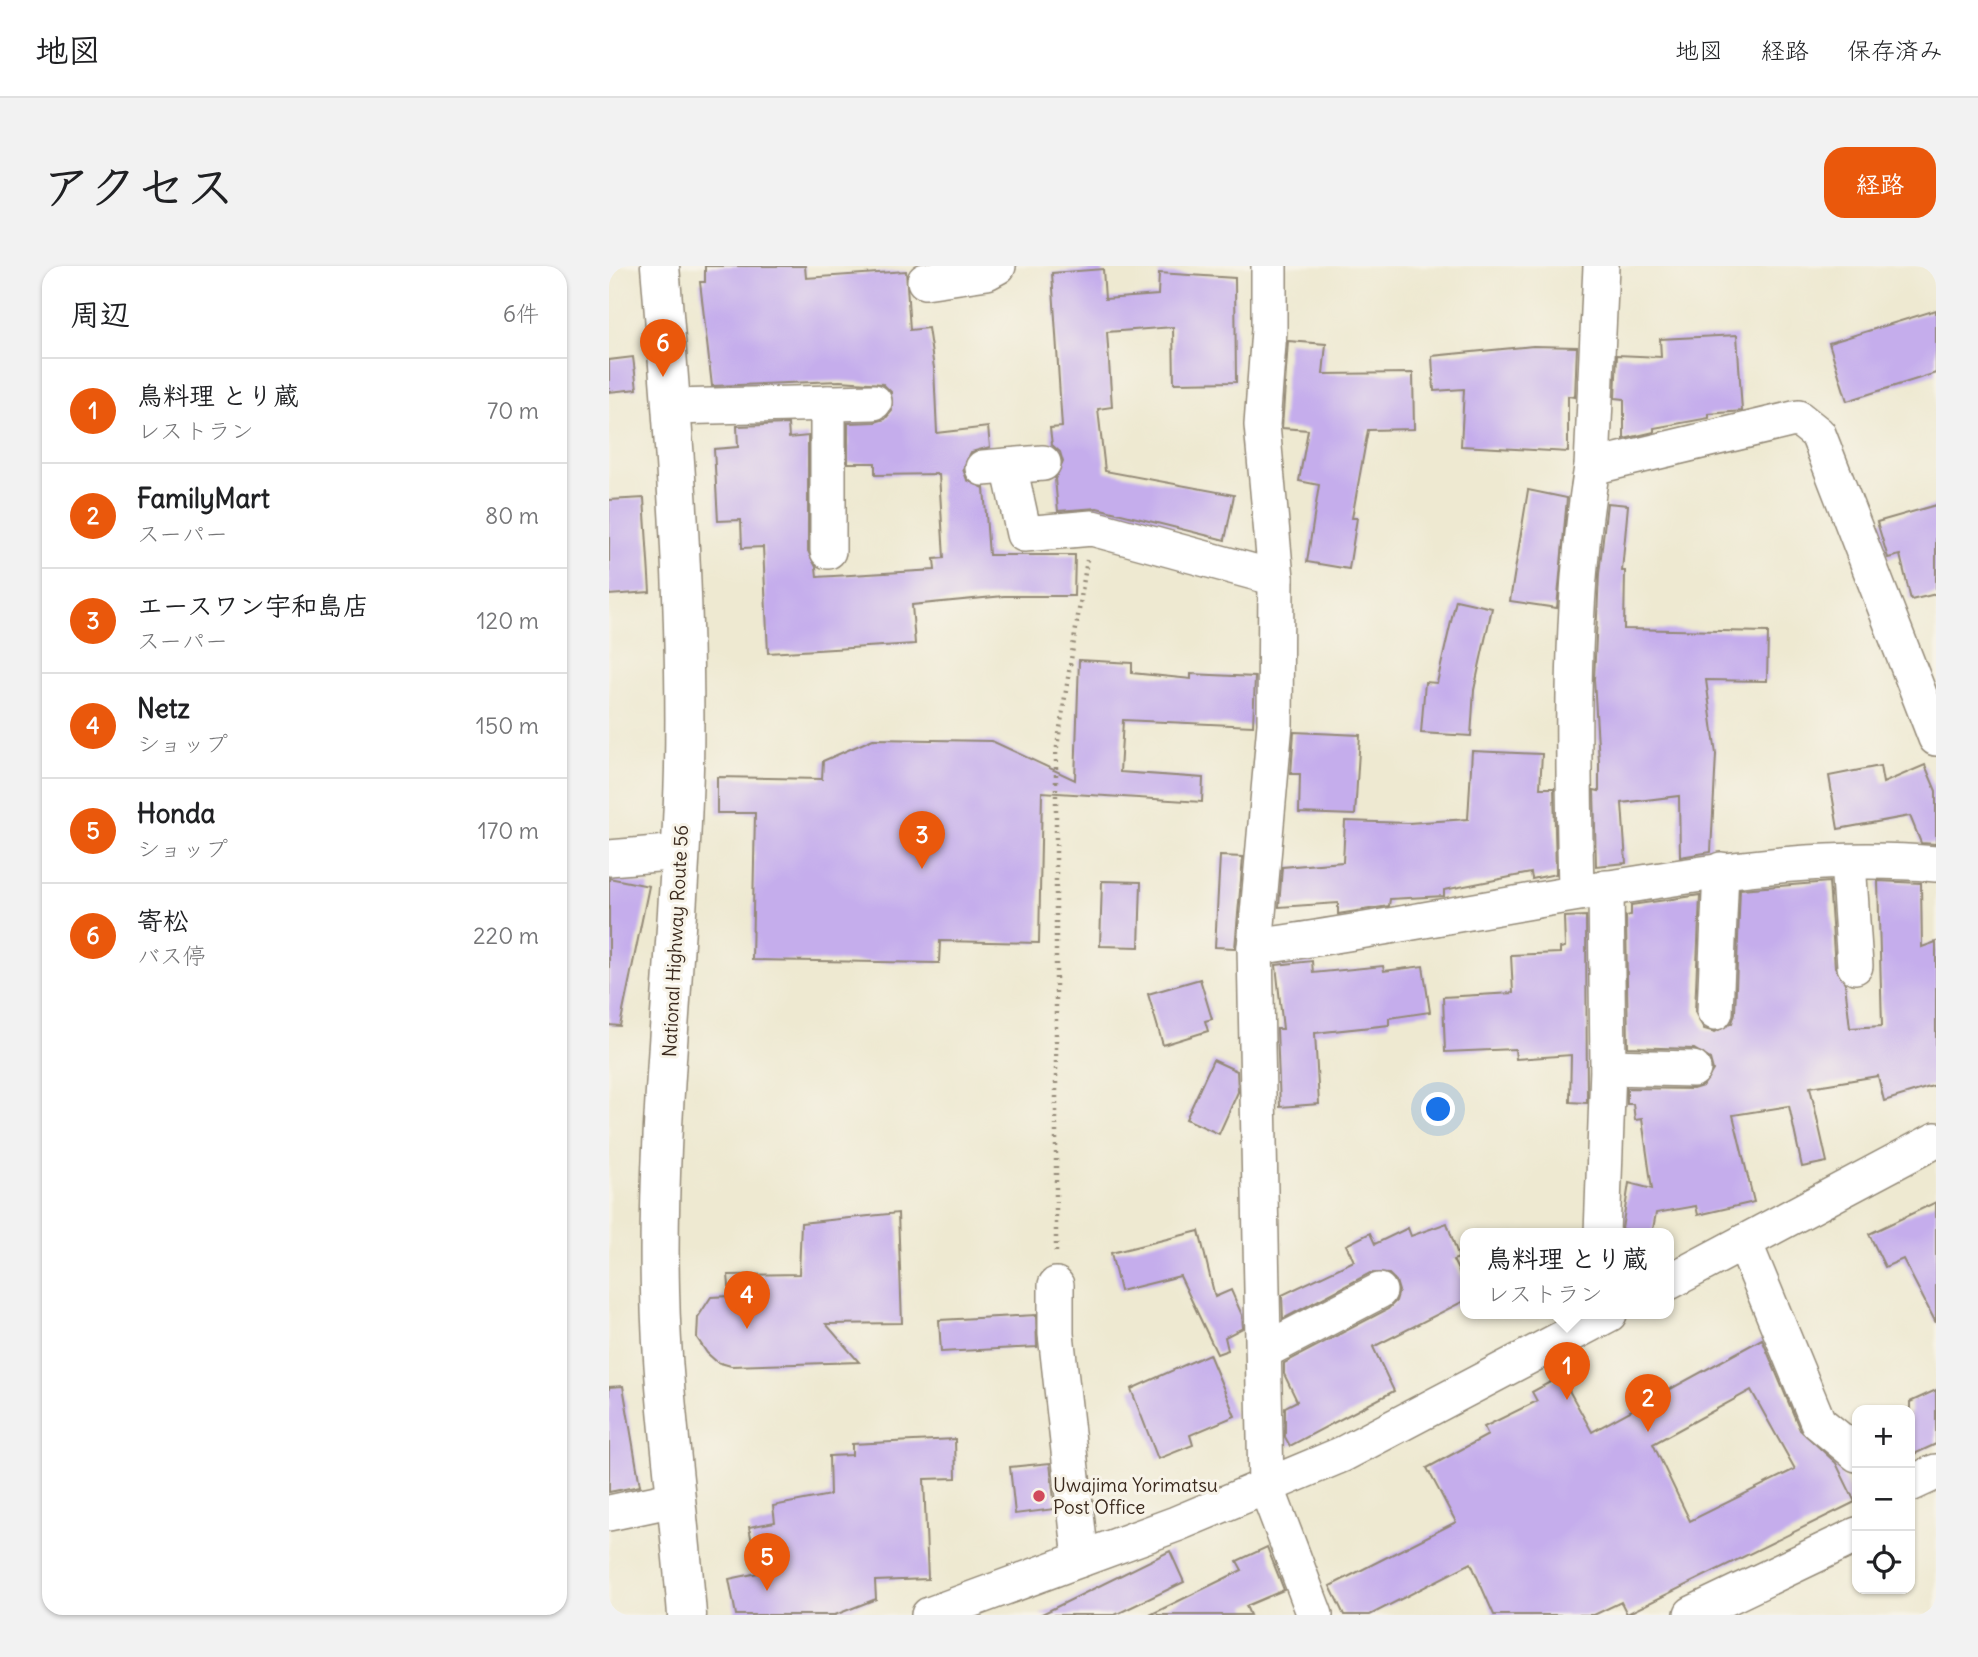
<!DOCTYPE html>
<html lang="ja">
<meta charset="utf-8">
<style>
body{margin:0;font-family:Delius,"Klee One",sans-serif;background:#f2f2f2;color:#202124}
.controls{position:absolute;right:21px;bottom:21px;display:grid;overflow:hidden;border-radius:14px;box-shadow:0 2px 5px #0004}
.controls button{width:63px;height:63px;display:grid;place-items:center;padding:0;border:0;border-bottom:2px solid #e0e0e0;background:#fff;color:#202124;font:35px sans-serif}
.you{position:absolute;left:830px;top:844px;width:24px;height:24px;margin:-18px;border:5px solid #fff;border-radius:50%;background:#1a73e8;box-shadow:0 0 0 10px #1a73e833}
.badge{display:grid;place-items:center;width:46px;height:46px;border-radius:50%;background:#ea580c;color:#fff;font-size:23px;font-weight:700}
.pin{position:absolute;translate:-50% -58px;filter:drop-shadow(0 2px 4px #0008)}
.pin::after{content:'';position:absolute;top:37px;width:24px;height:21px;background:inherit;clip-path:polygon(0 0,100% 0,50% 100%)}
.popup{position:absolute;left:851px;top:962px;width:214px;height:91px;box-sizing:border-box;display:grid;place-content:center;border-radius:14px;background:#fff;filter:drop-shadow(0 2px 5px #0005);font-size:23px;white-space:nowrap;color:#757577}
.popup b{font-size:26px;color:#202124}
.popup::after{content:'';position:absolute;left:50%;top:100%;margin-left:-14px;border:14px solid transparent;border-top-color:#fff}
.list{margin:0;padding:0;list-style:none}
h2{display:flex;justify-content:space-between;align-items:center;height:91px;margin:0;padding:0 28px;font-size:30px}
h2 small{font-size:23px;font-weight:400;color:#757577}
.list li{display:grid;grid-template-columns:46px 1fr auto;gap:21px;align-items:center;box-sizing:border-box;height:105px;padding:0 28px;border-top:2px solid #e0e0e0}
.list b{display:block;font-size:26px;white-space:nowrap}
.list p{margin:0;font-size:23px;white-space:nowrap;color:#757577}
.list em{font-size:23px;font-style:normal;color:#757577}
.icon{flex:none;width:38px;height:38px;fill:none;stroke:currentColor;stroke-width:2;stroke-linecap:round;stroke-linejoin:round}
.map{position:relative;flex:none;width:1327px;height:1349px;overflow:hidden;border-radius:21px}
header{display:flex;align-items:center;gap:42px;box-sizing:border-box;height:98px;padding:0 35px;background:#fff;border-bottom:2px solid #e0e0e0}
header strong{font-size:33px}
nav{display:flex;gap:38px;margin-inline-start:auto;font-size:24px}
.intro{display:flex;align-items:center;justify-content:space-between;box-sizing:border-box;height:168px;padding:0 42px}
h1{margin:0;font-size:49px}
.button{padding:18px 32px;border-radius:21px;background:#ea580c;color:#fff;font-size:24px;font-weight:700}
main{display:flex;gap:42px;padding:0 42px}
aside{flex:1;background:#fff;border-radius:21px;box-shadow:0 2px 5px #0004}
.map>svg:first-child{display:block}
.building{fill:#c5adec;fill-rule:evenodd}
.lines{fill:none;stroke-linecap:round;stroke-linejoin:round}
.minor-casing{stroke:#948a78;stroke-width:38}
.highway-casing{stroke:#948a78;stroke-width:41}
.path{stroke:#948a78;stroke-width:4.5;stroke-dasharray:2 5;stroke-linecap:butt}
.minor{stroke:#fff;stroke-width:35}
.highway{stroke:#fff;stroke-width:38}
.poi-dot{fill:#d1495b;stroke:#f7f3e8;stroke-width:2.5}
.labels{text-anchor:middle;stroke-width:6;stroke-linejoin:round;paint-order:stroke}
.street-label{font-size:19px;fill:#3b2a1e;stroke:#f7f3e8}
.poi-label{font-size:19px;fill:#3b2a1e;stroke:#f7f3e8;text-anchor:start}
</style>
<header>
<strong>地図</strong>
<nav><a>地図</a><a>経路</a><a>保存済み</a></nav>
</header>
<div class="intro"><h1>アクセス</h1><a class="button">経路</a></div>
<main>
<aside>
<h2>周辺<small>6件</small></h2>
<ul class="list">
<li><span class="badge">1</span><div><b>鳥料理 とり蔵</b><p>レストラン</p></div><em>70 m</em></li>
<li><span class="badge">2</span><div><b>FamilyMart</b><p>スーパー</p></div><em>80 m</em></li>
<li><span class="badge">3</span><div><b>エースワン宇和島店</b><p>スーパー</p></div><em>120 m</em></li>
<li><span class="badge">4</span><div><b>Netz</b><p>ショップ</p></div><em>150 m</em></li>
<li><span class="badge">5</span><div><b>Honda</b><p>ショップ</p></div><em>170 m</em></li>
<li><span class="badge">6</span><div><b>寄松</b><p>バス停</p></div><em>220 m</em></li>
</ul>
</aside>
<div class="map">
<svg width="1327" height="1349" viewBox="0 0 1327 1349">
<rect width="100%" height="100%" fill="#f7f3e8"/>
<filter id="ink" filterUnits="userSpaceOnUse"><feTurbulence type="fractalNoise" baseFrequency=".0143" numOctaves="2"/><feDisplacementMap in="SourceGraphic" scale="14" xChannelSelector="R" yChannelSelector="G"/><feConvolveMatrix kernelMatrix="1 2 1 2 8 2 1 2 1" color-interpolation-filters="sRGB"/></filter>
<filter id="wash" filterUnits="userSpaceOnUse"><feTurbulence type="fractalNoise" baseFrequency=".00686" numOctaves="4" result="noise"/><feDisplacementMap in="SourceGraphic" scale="28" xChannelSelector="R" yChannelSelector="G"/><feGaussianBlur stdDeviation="1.57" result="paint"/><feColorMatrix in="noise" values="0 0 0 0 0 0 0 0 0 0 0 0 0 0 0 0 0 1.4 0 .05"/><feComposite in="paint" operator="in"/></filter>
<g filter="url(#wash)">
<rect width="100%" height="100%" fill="#eee9d1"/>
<g id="blocks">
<!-- building -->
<g class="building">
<polygon points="96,0 196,0 197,12 297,5 301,64 319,62 325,102 328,167 379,161 381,181 362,186 354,203 358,214 375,222 380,289 466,289 465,330 395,330 303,339 306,378 159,387 154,281 133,282 132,254 109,255 105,183 129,181 128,160 179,158 180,172 199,170 199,285 207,301 208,311 326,304 325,293 335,292 330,208 266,209 266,197 239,197 239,157 266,156 276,153 283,145 282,126 274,118 231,115 103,120 91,16 96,16"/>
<polygon points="494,3 496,33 549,29 550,7 626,12 627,116 565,117 564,61 498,66 503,141 489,143 496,205 625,229 616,274 488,242 449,245 446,213 454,196 451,186 443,179 441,162 453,161 443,7"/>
<polygon points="1327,44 1327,107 1238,135 1220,77"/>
<polygon points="1128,69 1133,145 1100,148 1100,152 1045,162 1045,166 1015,173 1015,133 1006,132 1008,89 1052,91 1051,73"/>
<polygon points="679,75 717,78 714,108 804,107 805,163 759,164 743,252 748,252 740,303 698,296 710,219 690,215 699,164 673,162"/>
<polygon points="924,80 968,81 966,131 959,130 959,186 852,180 855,123 825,125 823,90"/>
<polygon points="24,91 28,123 0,126 0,94"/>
<polygon points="919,224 958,232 948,342 901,335"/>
<polygon points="35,232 41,326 0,329 0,234"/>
<polygon points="998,237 1019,239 1013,305 1016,305 1015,363 1159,366 1158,415 1097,414 1107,488 1102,586 1071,591 1070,530 1013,537 1017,597 987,600 985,524 990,525 990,496 985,413 990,308"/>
<polygon points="1327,239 1327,328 1302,334 1291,289 1279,292 1268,256"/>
<polygon points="847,334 883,342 865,424 862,470 812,467 816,416 828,417"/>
<polygon points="470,394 523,397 523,407 582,413 582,408 646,411 644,460 514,454 511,506 594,512 593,536 433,526 430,677 331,675 330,697 143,694 146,547 108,547 108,511 213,513 214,495 264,473 383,475 466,514"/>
<polygon points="685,466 751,469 746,549 690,547 691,508 682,508"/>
<polygon points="863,485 933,488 931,522 945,522 947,608 923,613 922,607 835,624 835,630 781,633 780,640 729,648 729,637 670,641 673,601 734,596 736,555 799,557 859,553"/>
<polygon points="1316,499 1327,525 1327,578 1312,577 1301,550 1229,563 1220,510 1271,500 1274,517"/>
<polygon points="611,590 634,591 626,682 606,681"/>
<polygon points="0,612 40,620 11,760 0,759"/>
<polygon points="493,615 532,616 530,681 491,680"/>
<polygon points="1269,615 1312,617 1313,681 1327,676 1327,819 1275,835 1269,810 1201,821 1218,896 1193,901 1180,840 1124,849 1145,936 1089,949 1087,940 1047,947 1043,968 1013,963 1020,917 1043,923 1033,853 1026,854 1024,838 1018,838 1018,822 1084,823 1094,820 1104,804 1101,793 1085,783 1019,781 1017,650 1022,649 1022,639 1091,629 1086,746 1095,763 1106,766 1123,757 1126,747 1131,623 1220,616 1226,701 1236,717 1241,762 1273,760"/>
<polygon points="977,650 978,837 961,836 962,789 907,793 906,783 836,786 834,731 904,727 902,689 951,687 951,682 956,681 955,651"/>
<polygon points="703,695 704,707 774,700 775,705 814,700 821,746 780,752 780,759 706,767 710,838 671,841 668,763 674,763 667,699"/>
<polygon points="591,713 603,753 596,755 599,765 554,779 539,728"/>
<polygon points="604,794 628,805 629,826 610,868 577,853"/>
<polygon points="1327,936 1327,1057 1294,993 1276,1001 1260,968"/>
<polygon points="289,947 293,1057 217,1058 250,1096 122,1100 108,1096 98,1087 88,1072 89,1051 102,1031 121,1030 119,1009 190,1008 192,957"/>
<polygon points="838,957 850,992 844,994 857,1020 857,1034 764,1081 785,1125 681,1180 676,1171 676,1141 688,1135 675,1108 675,1097 779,1043 787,1035 790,1025 787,1015 780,1008 761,1007 674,1053 673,1029 745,995 737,979 761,967 766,978 799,962 802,970"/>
<polygon points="590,965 606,1031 622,1024 633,1049 634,1062 616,1071 619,1084 608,1088 571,1010 511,1025 502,987"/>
<polygon points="427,1049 428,1081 332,1086 330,1054"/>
<path d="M1153,1073L1191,1164L1227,1197L1246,1236L1018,1348L1012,1336L985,1349H885L862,1297L761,1349H735L721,1320L847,1256L818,1202L879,1169L875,1161L928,1135L923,1126L952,1110L983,1166ZM1142,1124L1186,1203L1081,1255L1044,1178Z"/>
<polygon points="600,1088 626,1150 581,1169 584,1179 549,1193 522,1123"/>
<polygon points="14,1120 31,1220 0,1226 0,1121"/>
<polygon points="1327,1124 1327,1178 1301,1190 1301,1136"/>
<polygon points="346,1173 347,1212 315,1213 319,1313 266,1315 267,1333 226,1349 127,1349 120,1313 149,1307 140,1261 166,1256 164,1240 221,1229 220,1190 243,1189 243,1178"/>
<polygon points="441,1197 446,1243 406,1248 401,1201"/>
<polygon points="658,1281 675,1324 637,1340 641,1349 541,1349 633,1304 628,1295"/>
<polygon points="561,1285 575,1316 506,1349 431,1349"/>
</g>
</g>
</g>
<g filter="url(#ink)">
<use href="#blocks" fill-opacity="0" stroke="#948a78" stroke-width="2"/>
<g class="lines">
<defs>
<g id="minor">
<polyline points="660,0 660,64 653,159 667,312 666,458 646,681 657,1220 706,1349"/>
<polyline points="316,15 378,6 389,0"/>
<polyline points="219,137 219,285"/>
<polyline points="63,141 265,136"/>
<polyline points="400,200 415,268 483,262 667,312"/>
<polyline points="983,201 992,0"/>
<polyline points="374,202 434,197"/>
<polyline points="0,592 72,586"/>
<polyline points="1239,596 1246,700"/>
<path d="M967,625C964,485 960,340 983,201L1189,152L1209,168L1327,472"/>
<path d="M646,681C773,664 900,637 1027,618C1125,602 1227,589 1327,598"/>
<polyline points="1106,746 1112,604"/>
<polyline points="999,801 1084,803"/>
<polyline points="993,968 999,801 997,622"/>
<polyline points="1135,976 1209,1156 1248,1188"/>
<polyline points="1060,1016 1327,874"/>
<polyline points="447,1019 447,1068 472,1293"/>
<polyline points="655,1085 770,1025"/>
<polyline points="1301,1218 1327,1206"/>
<polyline points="0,1247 66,1233"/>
<polyline points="1083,1348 1248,1269"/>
<polyline points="320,1349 567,1258 734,1188 1000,1048"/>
</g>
<path id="highway" d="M51,0C65,167 78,334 75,502C71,676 47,850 51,1024C53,1133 70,1241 78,1349"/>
</defs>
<!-- minor casing -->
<use href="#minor" class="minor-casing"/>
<!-- highway casing -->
<use href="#highway" class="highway-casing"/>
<!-- path -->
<polyline class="path" points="447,986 447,487 478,294"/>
<!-- minor -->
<use href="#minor" class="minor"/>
<!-- highway -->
<use href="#highway" class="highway"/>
</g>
</g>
<!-- markers -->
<circle class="poi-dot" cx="430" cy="1230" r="7"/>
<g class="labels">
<!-- street labels -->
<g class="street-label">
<text transform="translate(66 675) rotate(-87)" y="7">National Highway Route 56</text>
</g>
<!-- poi labels -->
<g class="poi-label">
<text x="444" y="1226">Uwajima Yorimatsu<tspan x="444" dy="22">Post Office</tspan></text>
</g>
</g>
</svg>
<div class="controls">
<button>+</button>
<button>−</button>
<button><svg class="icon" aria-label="locate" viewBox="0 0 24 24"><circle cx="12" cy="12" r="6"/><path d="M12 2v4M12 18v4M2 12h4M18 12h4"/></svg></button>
</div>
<div class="you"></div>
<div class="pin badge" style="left:958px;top:1134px">1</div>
<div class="popup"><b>鳥料理 とり蔵</b>レストラン</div>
<div class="pin badge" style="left:1039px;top:1166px">2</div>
<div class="pin badge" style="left:313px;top:603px">3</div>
<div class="pin badge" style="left:138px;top:1063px">4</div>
<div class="pin badge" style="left:158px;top:1325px">5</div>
<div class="pin badge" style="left:54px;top:111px">6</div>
</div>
</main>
